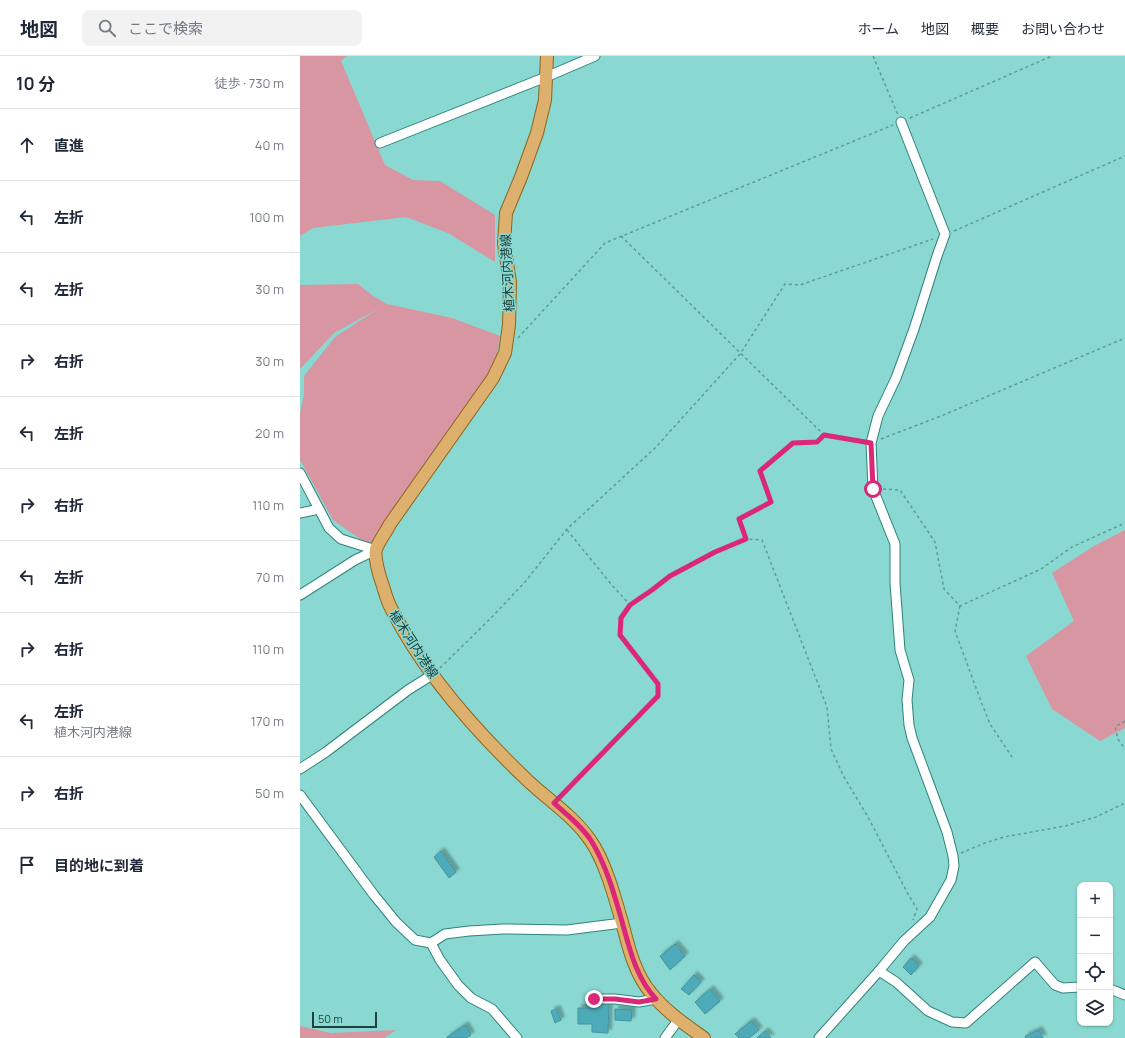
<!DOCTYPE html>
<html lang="ja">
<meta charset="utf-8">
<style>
body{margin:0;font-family:Manrope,"Noto Sans JP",sans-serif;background:#f2f2f3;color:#1f2937}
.controls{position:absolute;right:12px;bottom:12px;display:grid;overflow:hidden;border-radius:8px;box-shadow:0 1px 3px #0004}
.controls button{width:36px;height:36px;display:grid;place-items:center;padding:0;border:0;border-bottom:1px solid #e0e1e3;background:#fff;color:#1f2937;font:20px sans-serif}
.scale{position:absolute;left:12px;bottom:10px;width:65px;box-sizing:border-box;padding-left:4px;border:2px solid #1f413e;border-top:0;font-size:11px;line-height:14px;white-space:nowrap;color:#1f413e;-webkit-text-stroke:3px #89d8d1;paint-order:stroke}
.stop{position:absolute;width:12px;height:12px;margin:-9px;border:3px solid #db2777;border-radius:50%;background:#fff}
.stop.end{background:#db2777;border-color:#fff;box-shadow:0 1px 4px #0008}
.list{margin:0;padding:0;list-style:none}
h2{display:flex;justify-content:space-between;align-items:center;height:52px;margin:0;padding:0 16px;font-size:17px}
h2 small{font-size:13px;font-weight:400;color:#747a83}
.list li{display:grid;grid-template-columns:26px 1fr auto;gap:12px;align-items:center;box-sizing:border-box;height:72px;padding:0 16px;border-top:1px solid #e0e1e3}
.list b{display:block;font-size:15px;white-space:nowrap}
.list p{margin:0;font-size:13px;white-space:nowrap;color:#747a83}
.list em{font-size:13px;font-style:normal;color:#747a83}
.icon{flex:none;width:22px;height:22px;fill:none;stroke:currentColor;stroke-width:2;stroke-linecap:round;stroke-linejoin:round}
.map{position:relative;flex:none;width:825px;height:982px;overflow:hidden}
header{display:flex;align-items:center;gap:24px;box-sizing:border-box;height:56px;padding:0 20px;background:#fff;border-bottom:1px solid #e0e1e3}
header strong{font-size:19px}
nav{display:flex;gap:22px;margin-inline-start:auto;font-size:14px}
.search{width:280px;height:36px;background:#f2f2f3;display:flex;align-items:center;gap:10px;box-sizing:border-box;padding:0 14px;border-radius:8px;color:#747a83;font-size:15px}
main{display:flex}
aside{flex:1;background:#fff}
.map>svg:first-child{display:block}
.green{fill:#d796a1}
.building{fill:#4dabb9;stroke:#44939f;filter:url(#shadow)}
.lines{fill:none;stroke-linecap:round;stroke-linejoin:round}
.minor-casing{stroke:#31837c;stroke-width:11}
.major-casing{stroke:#8c671e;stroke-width:14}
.path{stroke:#5e9b96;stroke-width:1.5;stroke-dasharray:3 3;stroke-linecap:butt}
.minor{stroke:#fff;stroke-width:9}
.major{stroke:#ddb06d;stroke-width:12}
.route{stroke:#db2777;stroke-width:5}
.labels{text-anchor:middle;stroke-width:3;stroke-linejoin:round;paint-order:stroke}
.street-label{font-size:13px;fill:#1f413e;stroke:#89d8d1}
</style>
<header>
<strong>地図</strong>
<div class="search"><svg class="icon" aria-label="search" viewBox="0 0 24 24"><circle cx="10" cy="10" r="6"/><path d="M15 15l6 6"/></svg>ここで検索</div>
<nav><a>ホーム</a><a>地図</a><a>概要</a><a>お問い合わせ</a></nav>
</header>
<main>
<aside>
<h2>10 分<small>徒歩 · 730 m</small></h2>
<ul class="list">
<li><svg class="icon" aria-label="ahead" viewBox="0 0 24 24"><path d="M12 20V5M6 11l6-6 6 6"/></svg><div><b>直進</b></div><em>40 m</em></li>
<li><svg class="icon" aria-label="left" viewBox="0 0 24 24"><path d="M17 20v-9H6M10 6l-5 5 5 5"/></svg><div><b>左折</b></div><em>100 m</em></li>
<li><svg class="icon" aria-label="left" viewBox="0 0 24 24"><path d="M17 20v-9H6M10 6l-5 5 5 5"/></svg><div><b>左折</b></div><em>30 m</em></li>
<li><svg class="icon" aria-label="right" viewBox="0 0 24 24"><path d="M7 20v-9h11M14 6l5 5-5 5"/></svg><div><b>右折</b></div><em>30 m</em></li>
<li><svg class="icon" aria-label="left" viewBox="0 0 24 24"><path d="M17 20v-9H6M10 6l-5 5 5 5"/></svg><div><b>左折</b></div><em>20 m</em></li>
<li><svg class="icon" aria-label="right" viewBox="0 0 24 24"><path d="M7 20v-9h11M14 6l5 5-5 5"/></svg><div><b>右折</b></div><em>110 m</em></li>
<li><svg class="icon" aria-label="left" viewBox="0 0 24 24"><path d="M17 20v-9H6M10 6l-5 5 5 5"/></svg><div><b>左折</b></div><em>70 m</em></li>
<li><svg class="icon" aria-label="right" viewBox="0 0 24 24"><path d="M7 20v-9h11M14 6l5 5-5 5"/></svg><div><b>右折</b></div><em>110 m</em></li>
<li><svg class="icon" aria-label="left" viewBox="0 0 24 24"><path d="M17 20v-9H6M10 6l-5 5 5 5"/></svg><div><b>左折</b><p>植木河内港線</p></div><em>170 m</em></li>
<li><svg class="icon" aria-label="right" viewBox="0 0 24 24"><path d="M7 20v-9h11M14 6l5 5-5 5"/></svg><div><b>右折</b></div><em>50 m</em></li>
<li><svg class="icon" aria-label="arrive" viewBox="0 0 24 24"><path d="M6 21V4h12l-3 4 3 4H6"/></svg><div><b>目的地に到着</b></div></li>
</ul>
</aside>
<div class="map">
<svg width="825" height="982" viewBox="0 0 825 982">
<defs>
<filter id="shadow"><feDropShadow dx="3.5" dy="-3.5" stdDeviation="1" flood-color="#0004"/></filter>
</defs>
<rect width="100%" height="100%" fill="#89d8d1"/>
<!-- green -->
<g class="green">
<polygon points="0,0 47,0 41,5 85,109 113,124 140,125 195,159 195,206 148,177 106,161 13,172 0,180"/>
<polygon points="58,228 73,240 87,248 152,262 200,280 193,322 76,494 33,464 0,404 0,357 4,339 4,320 35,281 78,253 34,277 0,313 0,229"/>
<polygon points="825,474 825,672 800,685 752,653 726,600 774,565 752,517 794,490"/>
<polygon points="0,970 31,977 96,974 84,982 0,982"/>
</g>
<!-- building -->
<g class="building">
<polygon points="141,795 156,816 149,822 134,801"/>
<polygon points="375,888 385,900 370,914 360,900"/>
<polygon points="611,902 619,910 611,919 603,911"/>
<polygon points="394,919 401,926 389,939 381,933"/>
<polygon points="410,933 420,945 405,958 395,946"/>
<polygon points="295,946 309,946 308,977 292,976 292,968 278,968 278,952 295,952"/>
<polygon points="257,953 261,964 255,967 251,955"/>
<polygon points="315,953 332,954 331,965 315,964"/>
<polygon points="451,965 459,974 449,982 439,982 435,978"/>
<polygon points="165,969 171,979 166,982 147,982 147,981"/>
<polygon points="739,974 743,982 726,982 725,980"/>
<polygon points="465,975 471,982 457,982"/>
</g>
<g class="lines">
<defs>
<g id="minor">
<polyline points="80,87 246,21 295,0"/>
<polyline points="0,417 29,472 41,483 76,494"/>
<polyline points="0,457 19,453"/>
<polyline points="0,539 55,504 76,494"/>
<polyline points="0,713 26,696 108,634 132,619"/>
<polyline points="0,739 74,839 96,866 115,884 131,887 145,878 169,875 203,873 267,874 322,867"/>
<polyline points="131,887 140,904 158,929 171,942 192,953 217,982"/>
<polyline points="579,915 596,926 628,955 652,966 666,967 735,906 755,929 763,932 780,931"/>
<polyline points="810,933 825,939"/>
<polyline points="294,943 315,943 339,946 356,943"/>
<polyline points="365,982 379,963"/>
<polyline points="519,982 579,915 604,885 630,861 651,824 654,810 653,800 647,776 612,682 609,669 607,644 609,624 600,594 595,527 595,488 573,433 571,387 578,360 596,322 614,273 637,200 645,178 601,66"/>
</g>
<path id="major" d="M247,0L245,44L237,77L221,121L206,157L204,188L210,226L209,269L205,297L193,322L90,468C86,476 79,485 76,493C74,501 79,519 82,527C85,536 87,546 92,554C123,615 174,673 224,721C245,742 273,759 290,784C305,804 316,845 323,870C329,893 335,918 351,937C365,955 386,969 404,982"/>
</defs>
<!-- minor casing -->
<use href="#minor" class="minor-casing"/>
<!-- major casing -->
<use href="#major" class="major-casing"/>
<!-- path -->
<g class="path">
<polyline points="573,0 598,59"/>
<polyline points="610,62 752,0"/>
<polyline points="654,175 825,100"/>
<polyline points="321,180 524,379 562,385"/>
<polyline points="218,282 305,187 593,69"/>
<polyline points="581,383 641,360 825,282"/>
<polyline points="583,433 600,434 635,486 644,533 660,550 741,513 772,491 825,467"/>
<polyline points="267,474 311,528 330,549"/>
<polyline points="446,483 439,463 471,446 460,415 493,387 517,386 524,379"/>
<polyline points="660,550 655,575 682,648 690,668 712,701"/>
<polyline points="140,612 191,562 225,526 267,473 355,392 440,298 485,228 500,229 633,183"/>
<polyline points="825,665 815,671 818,683 825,693"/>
<polyline points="261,740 358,640 358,628 320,579 321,561 330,549 352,534 370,520 415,496 446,483 462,484 527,651 531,693 544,721 568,761 608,838 617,853 613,864"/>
<polyline points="661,797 685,787 704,781 765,770 796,761 825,747"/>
</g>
<!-- minor -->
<use href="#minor" class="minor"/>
<!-- major -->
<use href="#major" class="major"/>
</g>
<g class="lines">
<!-- route -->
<path class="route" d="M294,943H315L339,946L356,943C337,923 330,895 323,869C315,841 307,811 292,786C283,771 267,759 254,747L358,640V628L320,579L321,562L330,549L352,534L370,520L415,496L446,483L439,463L471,446L460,415L493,387L517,386L524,379L571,387L573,433"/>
</g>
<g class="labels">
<!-- street labels -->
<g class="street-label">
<text transform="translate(207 217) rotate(-93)" y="5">植木河内港線</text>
<text transform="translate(114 588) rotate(57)" y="5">植木河内港線</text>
</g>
</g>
</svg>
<div class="controls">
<button>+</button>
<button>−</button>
<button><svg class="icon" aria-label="locate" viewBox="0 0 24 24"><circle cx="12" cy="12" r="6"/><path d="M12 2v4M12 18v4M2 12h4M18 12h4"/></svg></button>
<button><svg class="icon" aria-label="layers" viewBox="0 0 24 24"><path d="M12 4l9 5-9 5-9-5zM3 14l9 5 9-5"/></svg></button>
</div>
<div class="scale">50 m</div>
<div class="stop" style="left:573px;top:433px"></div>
<div class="stop end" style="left:294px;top:943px"></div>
</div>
</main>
